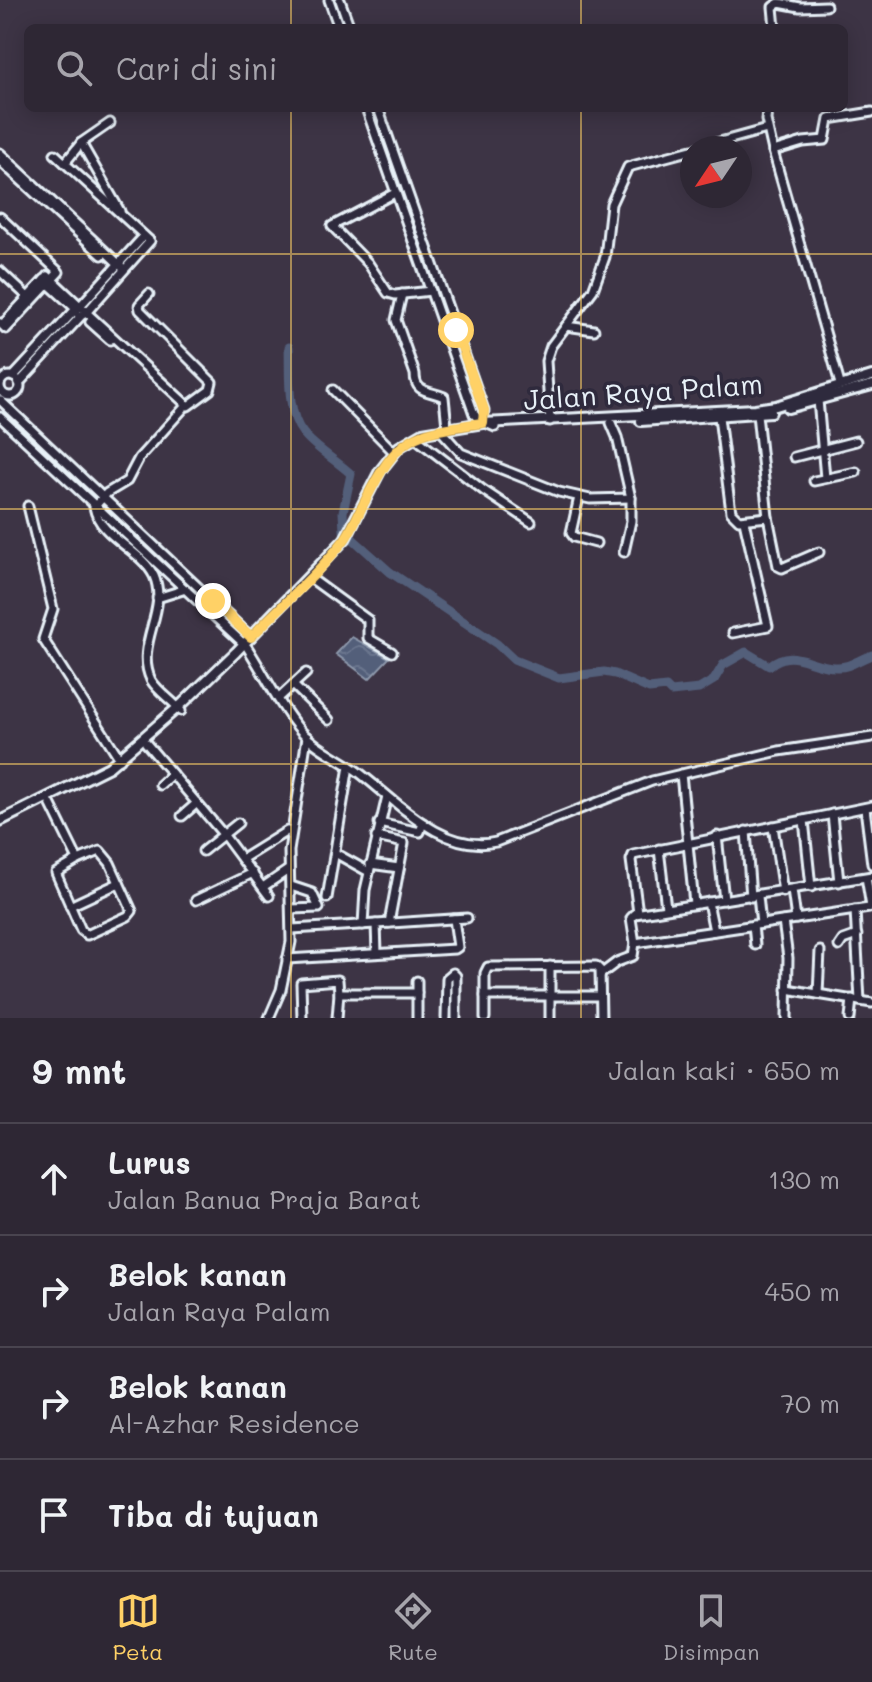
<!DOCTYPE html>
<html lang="id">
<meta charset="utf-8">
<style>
body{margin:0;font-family:Mali,sans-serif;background:#3a3340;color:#f1f3f6}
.compass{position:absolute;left:680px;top:136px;width:72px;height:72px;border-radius:50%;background:#2e2734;box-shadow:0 4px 20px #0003;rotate:235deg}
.stop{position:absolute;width:24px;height:24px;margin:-18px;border:6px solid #ffd166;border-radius:50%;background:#fff}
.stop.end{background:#ffd166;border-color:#fff;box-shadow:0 2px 8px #0008}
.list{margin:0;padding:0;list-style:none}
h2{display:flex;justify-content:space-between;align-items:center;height:104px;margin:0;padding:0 32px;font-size:34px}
h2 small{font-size:26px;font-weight:400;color:#a7a5ac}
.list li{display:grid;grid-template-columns:52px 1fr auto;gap:24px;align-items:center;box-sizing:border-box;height:112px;padding:0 32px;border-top:2px solid #49444f}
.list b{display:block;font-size:30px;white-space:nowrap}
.list p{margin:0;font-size:26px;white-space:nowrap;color:#a7a5ac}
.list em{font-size:26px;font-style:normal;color:#a7a5ac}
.icon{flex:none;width:44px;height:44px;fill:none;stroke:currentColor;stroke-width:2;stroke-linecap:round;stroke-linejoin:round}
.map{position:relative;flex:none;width:872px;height:1018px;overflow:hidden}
.search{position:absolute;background:#2e2734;box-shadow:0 4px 20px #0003;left:24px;right:24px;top:24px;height:88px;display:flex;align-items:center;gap:20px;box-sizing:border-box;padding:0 28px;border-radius:12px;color:#a7a5ac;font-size:30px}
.sheet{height:552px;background:#2e2734}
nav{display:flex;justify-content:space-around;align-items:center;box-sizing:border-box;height:112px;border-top:2px solid #49444f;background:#2e2734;font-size:22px;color:#a7a5ac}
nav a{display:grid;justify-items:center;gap:4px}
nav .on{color:#ffd166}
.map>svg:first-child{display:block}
.water{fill:url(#water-waves);stroke:#8e99ac;stroke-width:2}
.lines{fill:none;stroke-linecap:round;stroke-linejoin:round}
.river{stroke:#525e7a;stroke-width:9}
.minor-casing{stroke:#e8f1f8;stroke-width:13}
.major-casing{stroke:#e8f1f8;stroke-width:14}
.minor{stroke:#2f2a3d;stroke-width:7}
.major{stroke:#2f2a3d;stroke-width:8}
.route{stroke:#ffd166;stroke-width:10}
.grid{fill:none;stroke:#ffd166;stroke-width:2;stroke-opacity:0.55}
.labels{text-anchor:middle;stroke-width:7;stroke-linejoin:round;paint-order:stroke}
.street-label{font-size:28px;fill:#e8f1f8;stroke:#2f2a3d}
</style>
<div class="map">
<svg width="872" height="1018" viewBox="0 0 872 1018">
<defs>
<pattern id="water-waves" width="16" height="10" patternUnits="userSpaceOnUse" patternTransform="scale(2)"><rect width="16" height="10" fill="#525e7a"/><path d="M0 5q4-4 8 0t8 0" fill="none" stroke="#6b768e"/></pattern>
</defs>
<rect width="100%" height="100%" fill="#3d3445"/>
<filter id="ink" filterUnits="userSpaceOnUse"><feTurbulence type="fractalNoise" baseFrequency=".0125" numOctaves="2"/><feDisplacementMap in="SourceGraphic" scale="16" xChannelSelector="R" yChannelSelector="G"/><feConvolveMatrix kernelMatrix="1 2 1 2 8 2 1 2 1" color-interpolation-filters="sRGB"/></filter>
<g filter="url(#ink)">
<!-- water -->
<polygon class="water" points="352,637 389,658 369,679 336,654"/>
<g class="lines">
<!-- river -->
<path class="river" d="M289,347C290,372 286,413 303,433C316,449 336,460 351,474L343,512L344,531L390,572L497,644L514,660L559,678L604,672L615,674L649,689L666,687L671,692L699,689L714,680L723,665L746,652L769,666C793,646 809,667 836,667C850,668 859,659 872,655"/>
<defs>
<g id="minor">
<polyline points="329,0 339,28"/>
<polyline points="340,0 350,28"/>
<polyline points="775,28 773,7 779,3 800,7 826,6"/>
<polyline points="366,108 474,414 479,420 495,427"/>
<polyline points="378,108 484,410 483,423"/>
<polyline points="770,108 767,110 766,120 773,151"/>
<polyline points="81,143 120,211"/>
<polyline points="698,148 767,129"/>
<polyline points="0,153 124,269"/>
<polyline points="55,154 150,241 85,314 79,316 76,311 80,306 86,311"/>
<polyline points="0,161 102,255"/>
<polyline points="65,163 81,143 110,123"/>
<polyline points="395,193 332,226 368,263 388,293 395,295 431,291"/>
<polyline points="0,217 59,272 6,329 0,323"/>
<polyline points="0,271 30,299"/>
<polyline points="48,276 80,306 144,236"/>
<path d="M402,294L396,320L415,374C415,394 429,390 444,397L447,427"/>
<polyline points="86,312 188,406 210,390 212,382 140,310 139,305 149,294"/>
<polyline points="90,322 110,340"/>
<polyline points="2,325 45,279"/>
<polyline points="566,326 594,330"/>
<circle cx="10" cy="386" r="10"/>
<polyline points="13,377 76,309 44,280"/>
<polyline points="19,383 81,316"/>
<polyline points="840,384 773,151 803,142 825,140 829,119 872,112"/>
<polyline points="333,390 394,452"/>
<polyline points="0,400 251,637"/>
<polyline points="818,400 825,478"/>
<polyline points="757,414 768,517 778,566 782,568 819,552"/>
<polyline points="0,417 244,644"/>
<polyline points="719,417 731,512 739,520 768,517"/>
<polyline points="550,421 546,361 551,346 593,290 605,257 611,204 628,167 692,150"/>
<polyline points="443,433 461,453 559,492 590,499 631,498 617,437 611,423"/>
<polyline points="418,440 483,490 531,522"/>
<polyline points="794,457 856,441"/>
<polyline points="814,481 856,472"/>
<polyline points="579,497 571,533 574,537 596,543"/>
<polyline points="28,506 53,609 43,639 120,759"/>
<polyline points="624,552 631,521 631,498"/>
<polyline points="313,580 368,620 368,638 392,652"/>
<polyline points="157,598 186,589"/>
<polyline points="733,633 768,626 744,521"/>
<path d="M247,647C265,675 280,707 301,731C316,748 339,758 357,771C396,800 442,854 496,842L652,781L779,751L872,737"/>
<polyline points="293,685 306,673"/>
<polyline points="279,698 293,685 329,720"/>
<path d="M181,711C172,700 158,692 151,680C134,645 169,610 154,576C141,549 100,538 94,507L107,493L127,481L139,458L183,409"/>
<polyline points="146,743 223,834 269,896"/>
<polyline points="681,774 694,904"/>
<polyline points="160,785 172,774"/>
<polyline points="50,803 78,860"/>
<polyline points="865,808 872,864"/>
<polyline points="832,814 839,882"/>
<polyline points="182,816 197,803"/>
<polyline points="804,820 811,887"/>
<polyline points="379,823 420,832 423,823"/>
<polyline points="773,826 783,892"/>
<polyline points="746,831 751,897"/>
<polyline points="717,836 724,900"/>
<polyline points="376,837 404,843 389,923"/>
<polyline points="659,849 666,908"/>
<polygon points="100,851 110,863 132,911 128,916 87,935 81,930 56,873 78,860"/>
<polyline points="203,851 238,823"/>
<polyline points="335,853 369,872"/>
<polyline points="242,859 287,831"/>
<polyline points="370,864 399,868"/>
<polyline points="866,877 871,907 869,908 635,943 631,918 635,914 872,876"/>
<polyline points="291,886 312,893 319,908 291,909"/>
<polyline points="263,887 288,870"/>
<polyline points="792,890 796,919"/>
<polyline points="758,896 761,924"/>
<polyline points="327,898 349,766"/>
<polyline points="196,900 253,873"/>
<polyline points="708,902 714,931"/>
<polyline points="70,906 119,883"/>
<polyline points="855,910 860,1001"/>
<polyline points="638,913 631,860 633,855 872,806"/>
<polyline points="783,921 788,958 787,1018"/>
<polyline points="363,925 365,890 387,796"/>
<polyline points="753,925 755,945"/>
<polyline points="292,929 376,924"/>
<polyline points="839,946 843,940 857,935"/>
<polyline points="377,953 376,924 467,918"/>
<polyline points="287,959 455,949 458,947 454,919"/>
<polyline points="601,974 617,962 633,956 635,943"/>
<polyline points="417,981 417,1018"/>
<polyline points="787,989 872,1003"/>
<polyline points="818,994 820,951"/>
<polyline points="485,996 600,996"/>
<polyline points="269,1018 281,990 291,942 289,851 307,737"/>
<polyline points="302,1018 301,983 338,980 339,993"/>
<polyline points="337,1018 339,993 417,993"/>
<polyline points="446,1018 447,978 453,973 456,976 456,1018"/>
<polyline points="485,1018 485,973 488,967 596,966 600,970 601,1018"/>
<polyline points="550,1018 550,966"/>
<polyline points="850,1018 852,999"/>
</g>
<g id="major">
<polyline points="788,408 872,385"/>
<polyline points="641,421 771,412"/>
<polyline points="0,821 109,767 183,703 236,652 345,539 380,471 399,447 423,433 483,423 755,409 776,406 872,376"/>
</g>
</defs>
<!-- minor casing -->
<use href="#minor" class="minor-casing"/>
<!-- major casing -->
<use href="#major" class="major-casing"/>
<!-- minor -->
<use href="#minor" class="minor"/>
<!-- major -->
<use href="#major" class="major"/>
</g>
</g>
<g class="lines" filter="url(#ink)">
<!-- route -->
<path class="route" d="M213,601L251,637C280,607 320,572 345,539C353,528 358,514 365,501C399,434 411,433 483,423L484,410L456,330"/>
</g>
<!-- grid -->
<path class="grid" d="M291,0V28M581,0V28M291,108V1018M581,108V1018M0,254H872M0,509H872M0,764H872"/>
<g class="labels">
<!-- street labels -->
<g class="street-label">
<text transform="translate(643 392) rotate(-4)" y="10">Jalan Raya Palam</text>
</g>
</g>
</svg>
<svg class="compass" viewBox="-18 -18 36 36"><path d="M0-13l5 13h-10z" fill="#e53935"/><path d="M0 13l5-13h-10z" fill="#a7a5ac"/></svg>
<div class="stop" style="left:456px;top:330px"></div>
<div class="stop end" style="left:213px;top:601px"></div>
<div class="search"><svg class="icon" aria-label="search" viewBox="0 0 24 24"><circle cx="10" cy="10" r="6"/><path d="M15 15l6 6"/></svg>Cari di sini</div>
</div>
<section class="sheet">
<h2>9 mnt<small>Jalan kaki · 650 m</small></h2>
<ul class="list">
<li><svg class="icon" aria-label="ahead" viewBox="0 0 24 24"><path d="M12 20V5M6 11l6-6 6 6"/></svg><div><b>Lurus</b><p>Jalan Banua Praja Barat</p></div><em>130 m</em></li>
<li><svg class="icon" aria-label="right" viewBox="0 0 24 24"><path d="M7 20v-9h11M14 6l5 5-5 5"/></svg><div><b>Belok kanan</b><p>Jalan Raya Palam</p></div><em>450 m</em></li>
<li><svg class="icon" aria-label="right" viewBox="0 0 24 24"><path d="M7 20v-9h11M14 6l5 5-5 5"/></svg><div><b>Belok kanan</b><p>Al-Azhar Residence</p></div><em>70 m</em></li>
<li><svg class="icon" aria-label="arrive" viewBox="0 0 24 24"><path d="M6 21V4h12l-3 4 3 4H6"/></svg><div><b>Tiba di tujuan</b></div></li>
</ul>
</section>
<nav>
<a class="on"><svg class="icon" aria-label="map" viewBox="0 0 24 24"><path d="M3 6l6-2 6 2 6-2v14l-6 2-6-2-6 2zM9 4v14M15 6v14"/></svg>Peta</a>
<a><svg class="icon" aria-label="directions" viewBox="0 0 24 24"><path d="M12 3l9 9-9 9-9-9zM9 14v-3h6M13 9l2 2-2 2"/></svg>Rute</a>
<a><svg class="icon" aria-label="saved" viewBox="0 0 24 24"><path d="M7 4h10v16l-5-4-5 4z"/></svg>Disimpan</a>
</nav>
